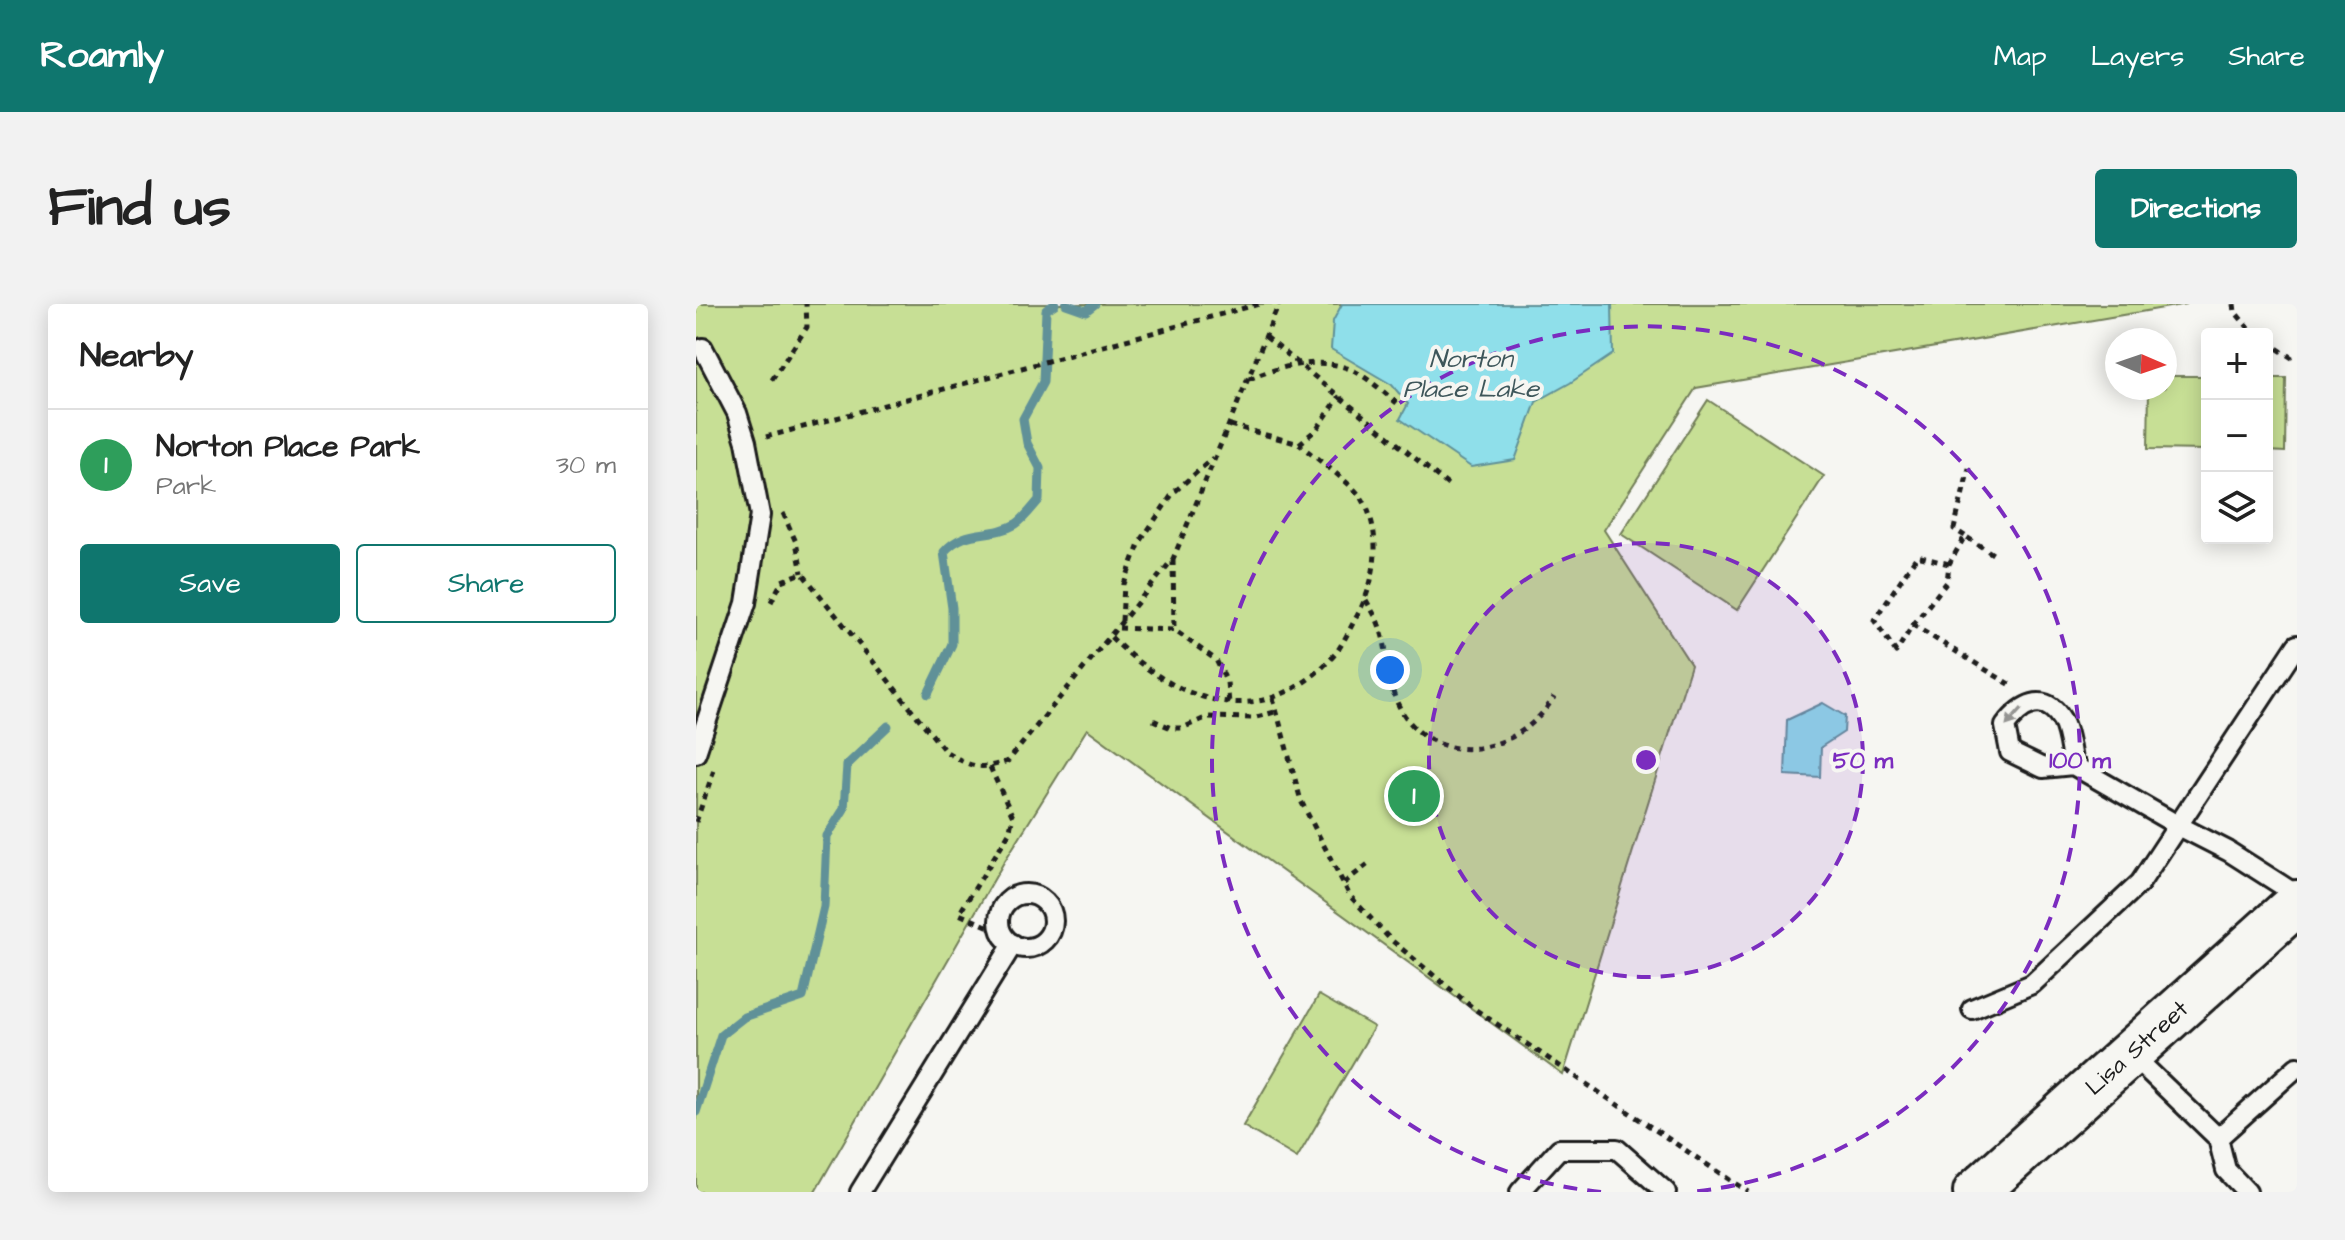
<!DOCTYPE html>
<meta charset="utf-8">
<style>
body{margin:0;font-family:"Architects Daughter",sans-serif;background:#f2f2f2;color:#222}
.controls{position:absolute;right:24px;top:24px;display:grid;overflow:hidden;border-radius:8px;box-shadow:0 4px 20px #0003}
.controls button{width:72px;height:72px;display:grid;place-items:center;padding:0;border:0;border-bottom:2px solid #e0e0e0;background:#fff;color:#222;font:40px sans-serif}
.compass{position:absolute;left:1409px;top:24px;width:72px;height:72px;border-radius:50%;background:#fff;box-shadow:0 4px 20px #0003;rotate:92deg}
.you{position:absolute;left:694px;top:366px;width:28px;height:28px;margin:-20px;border:6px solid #fff;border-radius:50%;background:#1a73e8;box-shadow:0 0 0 12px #1a73e833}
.badge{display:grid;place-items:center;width:52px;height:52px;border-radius:50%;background:#0f766e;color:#fff;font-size:26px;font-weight:700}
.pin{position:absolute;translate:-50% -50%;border:4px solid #fff;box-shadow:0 2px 8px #0006}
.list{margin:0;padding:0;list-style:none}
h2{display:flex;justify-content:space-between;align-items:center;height:104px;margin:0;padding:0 32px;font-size:34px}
h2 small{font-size:26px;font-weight:400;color:#767676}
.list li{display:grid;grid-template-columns:52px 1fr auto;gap:24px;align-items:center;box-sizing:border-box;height:112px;padding:0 32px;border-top:2px solid #e0e0e0}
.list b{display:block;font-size:30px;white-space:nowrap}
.list p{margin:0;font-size:26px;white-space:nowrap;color:#767676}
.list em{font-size:26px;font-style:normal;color:#767676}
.actions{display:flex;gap:16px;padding:24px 32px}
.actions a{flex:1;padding:18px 0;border:2px solid #0f766e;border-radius:8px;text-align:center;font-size:28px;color:#0f766e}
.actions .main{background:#0f766e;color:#fff}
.icon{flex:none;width:44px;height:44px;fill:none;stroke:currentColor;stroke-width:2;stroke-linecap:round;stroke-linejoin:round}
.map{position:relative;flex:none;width:1601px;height:888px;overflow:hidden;border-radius:8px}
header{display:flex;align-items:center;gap:48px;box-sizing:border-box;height:112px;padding:0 40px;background:#0f766e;color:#fff}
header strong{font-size:38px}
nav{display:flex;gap:44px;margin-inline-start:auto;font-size:28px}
.intro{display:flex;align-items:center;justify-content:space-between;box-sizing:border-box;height:192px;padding:0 48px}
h1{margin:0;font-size:56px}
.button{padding:20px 36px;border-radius:8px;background:#0f766e;color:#fff;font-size:28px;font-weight:700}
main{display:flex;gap:48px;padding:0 48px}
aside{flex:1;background:#fff;border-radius:8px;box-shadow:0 4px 20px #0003}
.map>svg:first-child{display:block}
.green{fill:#c7df95;stroke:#727e58;stroke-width:2}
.water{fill:#8fdfea;stroke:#619198;stroke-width:2}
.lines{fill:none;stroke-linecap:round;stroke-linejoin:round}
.stream{stroke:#619198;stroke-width:9}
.lane-casing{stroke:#1c1c1c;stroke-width:24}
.secondary-casing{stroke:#1c1c1c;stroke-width:50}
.path{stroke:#1c1c1c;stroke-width:5;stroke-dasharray:6 6;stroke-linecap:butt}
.lane{stroke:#f6f6f2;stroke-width:18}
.secondary{stroke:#f6f6f2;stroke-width:44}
.oneway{fill:#949492}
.ring{fill:none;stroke:#7b2cbf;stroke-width:4;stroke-dasharray:14 10}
.labels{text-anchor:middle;stroke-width:8;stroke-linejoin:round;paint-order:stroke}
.street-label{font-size:24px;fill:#1c1c1c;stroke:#f6f6f2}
.water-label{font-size:26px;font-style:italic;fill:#3e565a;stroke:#f6f6f2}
.centre{fill:#7b2cbf;stroke:#f6f6f2;stroke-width:4}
.ring-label{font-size:24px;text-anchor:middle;font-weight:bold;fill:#7b2cbf;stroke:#f6f6f2;stroke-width:8;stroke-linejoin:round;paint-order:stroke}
</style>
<header>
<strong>Roamly</strong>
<nav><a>Map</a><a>Layers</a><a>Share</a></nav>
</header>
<div class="intro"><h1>Find us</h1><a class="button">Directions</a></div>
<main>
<aside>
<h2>Nearby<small></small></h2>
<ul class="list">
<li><span class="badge" style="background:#2e9e5b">1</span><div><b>Norton Place Park</b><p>Park</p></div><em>30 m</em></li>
</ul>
<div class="actions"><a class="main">Save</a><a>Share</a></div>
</aside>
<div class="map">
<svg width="1601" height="888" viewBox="0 0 1601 888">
<rect width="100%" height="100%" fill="#f6f6f2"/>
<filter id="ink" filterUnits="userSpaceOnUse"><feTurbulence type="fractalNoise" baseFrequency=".0125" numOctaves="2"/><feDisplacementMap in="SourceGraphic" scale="16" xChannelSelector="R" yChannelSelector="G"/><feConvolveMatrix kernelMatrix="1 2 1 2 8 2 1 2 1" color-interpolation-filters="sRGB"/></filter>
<g filter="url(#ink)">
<!-- green -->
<g class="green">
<polygon points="0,0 1491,0 1000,84 908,226 995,361 867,771 391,425 308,558 119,888 0,888"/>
<polygon points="1469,72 1511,72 1511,146 1452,145 1453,84 1469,84"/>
<polygon points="1571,74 1590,74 1589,148 1571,147"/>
<polygon points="1012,96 1128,172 1041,306 925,230"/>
<polygon points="623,691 678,723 601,854 547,822"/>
</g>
<!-- water -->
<g class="water">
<polygon points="646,0 916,0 917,50 874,79 840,98 819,156 775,163 704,115 712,100 696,81 635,45 637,17"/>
<polygon points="1127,399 1149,412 1148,428 1125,443 1124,473 1089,471 1091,416"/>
</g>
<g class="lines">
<!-- stream -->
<g class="stream">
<polyline points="370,0 390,7 399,0"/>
<path d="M232,390L256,340V304L248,248C269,223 294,235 320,220C328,215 336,204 343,196L344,164L331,139L327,115L347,78L350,6L359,0"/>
<polyline points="0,808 25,731 48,713 107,693 128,603 131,532 148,505 151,461 192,422"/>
</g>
<defs>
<g id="lane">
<polyline points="0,449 50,299 64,211 50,138 41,109 7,44"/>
<path d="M1377,461C1374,448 1373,428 1366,416C1348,386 1325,401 1309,422L1314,448L1347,464L1377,461L1483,522L1532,547L1601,591"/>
<circle cx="330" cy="617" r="27"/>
<polyline points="1276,705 1336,680 1444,579 1601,341"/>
<polyline points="1434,749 1522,834 1530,866 1551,888"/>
<polyline points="1522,834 1601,763"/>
<polyline points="164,888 317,640"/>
<polyline points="824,888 863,845 921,845 970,888"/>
</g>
<g id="secondary">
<path id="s1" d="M1280,888L1601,599"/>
</g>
</defs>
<!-- lane casing -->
<use href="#lane" class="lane-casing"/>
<!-- secondary casing -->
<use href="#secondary" class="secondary-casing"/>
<!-- path -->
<g class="path">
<polyline points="1538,0 1539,8 1558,30"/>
<polyline points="570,33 752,181"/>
<polyline points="1571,38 1601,57"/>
<path d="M553,75C584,62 624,52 656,66C673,74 687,88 702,100"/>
<polyline points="76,76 111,23 110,0"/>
<polyline points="534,121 603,140 621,125 644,92"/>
<polyline points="70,133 563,0"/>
<polyline points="87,209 100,238 106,269"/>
<polyline points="1269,232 1258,225 1273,164"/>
<polyline points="477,256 478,326"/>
<polyline points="1253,260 1221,252 1178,316 1200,348 1217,321 1318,383"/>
<path d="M670,296C675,305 681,314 684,324C693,347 690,373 700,396C732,469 822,453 858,393"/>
<path d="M75,298L86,277L106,269L249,447C275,463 282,467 312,457L477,255L583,0"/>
<polyline points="426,317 428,280 444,238 477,189 517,154"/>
<polyline points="1217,321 1251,278 1253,260 1269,232 1300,252"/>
<polyline points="423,324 478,326 520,356 531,378 533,399"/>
<path d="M415,333C482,401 569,431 640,349C648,338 654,324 661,312C680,277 687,232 667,196C659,182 617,152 603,140"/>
<polyline points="577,394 605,497 654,592 694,635 777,704 1052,888"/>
<polyline points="457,416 475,424 486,424 512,413 557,414 579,408"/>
<polyline points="294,463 317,513 313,529 263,610 291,622 301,623"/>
<polyline points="0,518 19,463"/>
<polyline points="648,579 676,557"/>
</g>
<!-- lane -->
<use href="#lane" class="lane"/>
<!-- secondary -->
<use href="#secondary" class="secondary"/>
</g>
<!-- one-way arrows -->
<defs><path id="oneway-solid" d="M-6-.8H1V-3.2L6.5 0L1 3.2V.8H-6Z" transform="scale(2)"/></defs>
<use class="oneway" href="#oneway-solid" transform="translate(1318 413) rotate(132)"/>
</g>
<!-- distance rings -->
<circle cx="950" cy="456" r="217" fill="#7b2cbf" fill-opacity=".12"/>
<g class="ring">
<circle cx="950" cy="456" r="217"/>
<path d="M905 888A434 434 0 1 1 995 888"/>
</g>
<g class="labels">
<!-- street labels -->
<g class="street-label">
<text dy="8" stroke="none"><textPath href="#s1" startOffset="216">Lisa Street</textPath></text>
</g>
<!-- water labels -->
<g class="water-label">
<text x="775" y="63">Norton<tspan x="775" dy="30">Place Lake</tspan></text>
</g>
</g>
<circle cx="950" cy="456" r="12" class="centre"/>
<g class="ring-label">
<text x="1167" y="464">50 m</text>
<text x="1384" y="464">100 m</text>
</g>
</svg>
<div class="controls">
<button>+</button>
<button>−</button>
<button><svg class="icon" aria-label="layers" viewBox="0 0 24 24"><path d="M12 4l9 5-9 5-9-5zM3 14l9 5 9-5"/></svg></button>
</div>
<svg class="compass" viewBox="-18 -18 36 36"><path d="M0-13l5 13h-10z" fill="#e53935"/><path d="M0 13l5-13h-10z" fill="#767676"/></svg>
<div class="you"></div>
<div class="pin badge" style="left:718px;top:492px;background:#2e9e5b">1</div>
</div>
</main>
